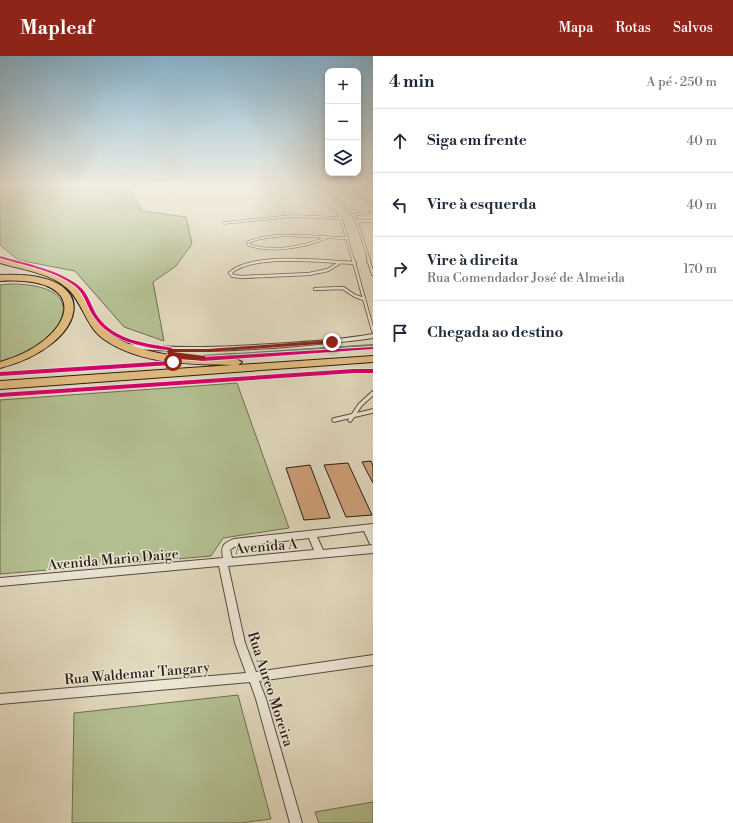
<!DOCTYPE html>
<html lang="pt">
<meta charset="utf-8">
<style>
body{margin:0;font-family:"Libre Bodoni",serif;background:#f2f2f3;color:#1f2937}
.controls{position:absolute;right:12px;top:12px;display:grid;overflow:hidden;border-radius:8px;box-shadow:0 2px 6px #0003}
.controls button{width:36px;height:36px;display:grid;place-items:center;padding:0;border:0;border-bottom:1px solid #e0e1e3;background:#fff;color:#1f2937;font:20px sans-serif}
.stop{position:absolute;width:12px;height:12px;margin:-9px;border:3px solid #8f2418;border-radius:50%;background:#fff}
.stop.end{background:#8f2418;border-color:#fff;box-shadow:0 1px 4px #0008}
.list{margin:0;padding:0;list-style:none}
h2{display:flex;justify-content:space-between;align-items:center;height:52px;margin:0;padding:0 16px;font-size:17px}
h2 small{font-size:13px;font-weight:400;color:#747a83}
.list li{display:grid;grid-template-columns:26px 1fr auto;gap:12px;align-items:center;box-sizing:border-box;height:64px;padding:0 16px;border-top:1px solid #e0e1e3}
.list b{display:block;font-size:15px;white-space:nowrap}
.list p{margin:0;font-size:13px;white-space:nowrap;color:#747a83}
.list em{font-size:13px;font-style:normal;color:#747a83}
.icon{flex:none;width:22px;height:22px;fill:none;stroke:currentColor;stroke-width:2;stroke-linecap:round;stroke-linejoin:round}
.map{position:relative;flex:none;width:373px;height:767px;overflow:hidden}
header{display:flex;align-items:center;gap:24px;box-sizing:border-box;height:56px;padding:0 20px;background:#8f2418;color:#fff}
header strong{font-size:19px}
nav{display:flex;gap:22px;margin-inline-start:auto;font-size:14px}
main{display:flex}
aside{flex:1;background:#fff}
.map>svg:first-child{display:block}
.green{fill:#b3bf91;stroke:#6d6e54}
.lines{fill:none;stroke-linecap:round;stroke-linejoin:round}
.stream-far1{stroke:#697b73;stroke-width:2}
.stream{stroke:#697b73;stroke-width:2.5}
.building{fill:#cfa07a;stroke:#271c17}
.service-far2-casing{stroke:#564b41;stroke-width:3}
.service-far1-casing{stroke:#564b41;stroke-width:4}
.service-casing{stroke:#564b41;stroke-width:5.5}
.minor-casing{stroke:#564b41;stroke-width:2}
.motorway-casing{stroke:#271c17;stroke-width:2}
.service-far2{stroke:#ece6d5;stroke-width:2}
.service-far1{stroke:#ece6d5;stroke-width:2.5}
.service{stroke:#ece6d5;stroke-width:3.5}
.minor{fill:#ece6d5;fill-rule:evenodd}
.motorway{fill:#e1bc7f;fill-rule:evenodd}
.cycleway-casing{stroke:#ece6d5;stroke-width:2}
.cycleway{fill:#d6006c;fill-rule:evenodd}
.route{fill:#8f2418}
.labels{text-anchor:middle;stroke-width:3;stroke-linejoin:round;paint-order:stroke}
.near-street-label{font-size:14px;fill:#271c17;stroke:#ece6d5}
</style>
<header>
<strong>Mapleaf</strong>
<nav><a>Mapa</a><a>Rotas</a><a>Salvos</a></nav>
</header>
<main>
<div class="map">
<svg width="373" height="767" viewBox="0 0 373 767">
<rect width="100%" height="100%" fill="#e2d9be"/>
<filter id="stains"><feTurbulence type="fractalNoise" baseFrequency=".005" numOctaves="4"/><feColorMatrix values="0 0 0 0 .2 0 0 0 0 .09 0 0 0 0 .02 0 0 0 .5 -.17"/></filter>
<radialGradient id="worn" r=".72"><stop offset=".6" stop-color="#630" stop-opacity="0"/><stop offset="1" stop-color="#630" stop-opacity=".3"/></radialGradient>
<!-- green -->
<g class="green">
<polygon points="0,129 128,129 142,155 186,161 192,188 176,210 153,226 164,285 124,271 75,215 18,204 0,189"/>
<path d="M10,228C102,228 59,292 0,306V229Z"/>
<polygon points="237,327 289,472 223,482 211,500 0,518 0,344"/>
<polygon points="238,639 271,763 240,767 72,767 74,657"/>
<polygon points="373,746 373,767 319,767 315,756"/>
</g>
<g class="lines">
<!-- stream-far1 -->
<polyline class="stream-far1" points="221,299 373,289"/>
<!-- stream -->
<polyline class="stream" points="205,300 236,298"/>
</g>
<!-- building -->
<g class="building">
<polygon points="371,405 373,410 373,427 362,406"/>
<polygon points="348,407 372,459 346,461 324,409"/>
<polygon points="310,409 330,462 304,464 286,412"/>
</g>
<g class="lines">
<defs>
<g id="service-far2">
<polyline points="175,129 175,136"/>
<polyline points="305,129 341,162 353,204"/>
<polyline points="318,129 356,162 369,204"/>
<polyline points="349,129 373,149"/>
<polyline points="353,159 373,156"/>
<polyline points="357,165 373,165"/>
<polyline points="224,167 292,160 341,162"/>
<path d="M326,182C303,191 273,197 249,189L248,186C280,174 315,182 348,182"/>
</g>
<g id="service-far1">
<polyline points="353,203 373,275"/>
<polyline points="368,203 373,218"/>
<path d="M339,207L328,214L309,218L242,221L233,220L230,217C254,196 324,206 355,207"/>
<polyline points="315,233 343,232 355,240 364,243"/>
</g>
<g id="service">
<polyline points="334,364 373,355"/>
<polyline points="350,364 360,349 373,337"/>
</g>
<g id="minor">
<path d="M373,278V282C340,287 306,289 272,292C224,295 176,297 128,292L125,290L128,288C176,293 224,291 272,288C306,286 340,284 373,278Z"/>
<path d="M373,468V489L370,488L364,475L317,481L323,494L373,489V497L228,510L245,587L256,616L373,599V609L259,625L266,643L302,767H290L256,643L250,626L0,648V638L246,617L235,587L219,510L0,530V522L223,502C221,490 222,488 234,483ZM309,482L314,494L232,502L230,494L234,491Z"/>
</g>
<g id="motorway">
<path d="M0,201C27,208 65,214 82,238C92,252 97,269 112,279C148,303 195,301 236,303L242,306L238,309L373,300V306L0,333V325L233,309C190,308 142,309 105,284C87,272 84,251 70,235C53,217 23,214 0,207Z"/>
<path d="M0,219C109,213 87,290 0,312V306C73,286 98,219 0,225Z"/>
</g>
</defs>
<!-- service-far2 casing -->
<use href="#service-far2" class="service-far2-casing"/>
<!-- service-far1 casing -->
<use href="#service-far1" class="service-far1-casing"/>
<!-- service casing -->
<use href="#service" class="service-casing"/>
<!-- minor casing -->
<use href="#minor" class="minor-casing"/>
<!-- motorway casing -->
<use href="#motorway" class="motorway-casing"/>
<!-- service-far2 -->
<use href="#service-far2" class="service-far2"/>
<!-- service-far1 -->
<use href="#service-far1" class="service-far1"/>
<!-- service -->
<use href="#service" class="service"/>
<!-- minor -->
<use href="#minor" class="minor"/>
<!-- motorway -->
<use href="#motorway" class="motorway"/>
<defs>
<g id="cycleway">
<path d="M0,200C24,207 60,214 79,230C89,238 91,251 98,261C115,285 146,287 172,292L173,297L185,298V300L203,301L373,291V293L203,305L181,303L171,309L0,320V316L170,305L178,300L168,299V294C141,291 110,285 94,261C87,251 85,238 75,230C54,214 25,210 0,202Z"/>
<polygon points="354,313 373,313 373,317 354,317 0,341 0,337"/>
</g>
</defs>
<!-- cycleway casing -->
<use href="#cycleway" class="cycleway-casing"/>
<!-- cycleway -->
<use href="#cycleway" class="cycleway"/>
</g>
<!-- sky -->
<linearGradient id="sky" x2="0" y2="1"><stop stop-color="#87b6d2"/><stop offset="0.55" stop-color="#f2eee2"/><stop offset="1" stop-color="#f2eee2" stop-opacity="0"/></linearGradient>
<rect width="373" height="236" fill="url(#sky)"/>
<!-- route -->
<polygon class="route" points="332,284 334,287 208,296 173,296 205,300 205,304 178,303 173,308 170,306 175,300 168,299 167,295 169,293 208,293"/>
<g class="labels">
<!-- near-street labels -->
<g class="near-street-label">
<text transform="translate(266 490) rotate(-5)" y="5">Avenida A</text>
<text transform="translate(113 503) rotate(-5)" y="5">Avenida Mario Daige</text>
<text transform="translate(137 617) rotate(-5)" y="5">Rua Waldemar Tangary</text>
<text transform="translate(271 633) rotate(72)" y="5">Rua Aureo Moreira</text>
</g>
</g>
<rect width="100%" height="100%" filter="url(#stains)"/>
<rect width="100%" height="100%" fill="url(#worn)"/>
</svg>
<div class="controls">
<button>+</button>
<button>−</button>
<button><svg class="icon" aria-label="layers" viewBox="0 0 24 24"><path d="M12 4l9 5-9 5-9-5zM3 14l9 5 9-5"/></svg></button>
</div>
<div class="stop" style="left:173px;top:306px"></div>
<div class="stop end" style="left:332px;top:286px"></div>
</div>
<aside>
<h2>4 min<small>A pé · 250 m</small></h2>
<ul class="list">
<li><svg class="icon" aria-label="ahead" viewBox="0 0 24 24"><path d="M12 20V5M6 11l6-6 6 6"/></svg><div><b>Siga em frente</b></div><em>40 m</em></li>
<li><svg class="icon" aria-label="left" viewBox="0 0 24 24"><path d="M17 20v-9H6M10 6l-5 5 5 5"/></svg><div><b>Vire à esquerda</b></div><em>40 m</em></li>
<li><svg class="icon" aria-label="right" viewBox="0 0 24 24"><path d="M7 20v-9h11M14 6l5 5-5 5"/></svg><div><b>Vire à direita</b><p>Rua Comendador José de Almeida</p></div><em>170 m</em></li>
<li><svg class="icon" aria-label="arrive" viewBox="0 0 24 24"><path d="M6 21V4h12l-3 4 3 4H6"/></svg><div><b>Chegada ao destino</b></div></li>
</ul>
</aside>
</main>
